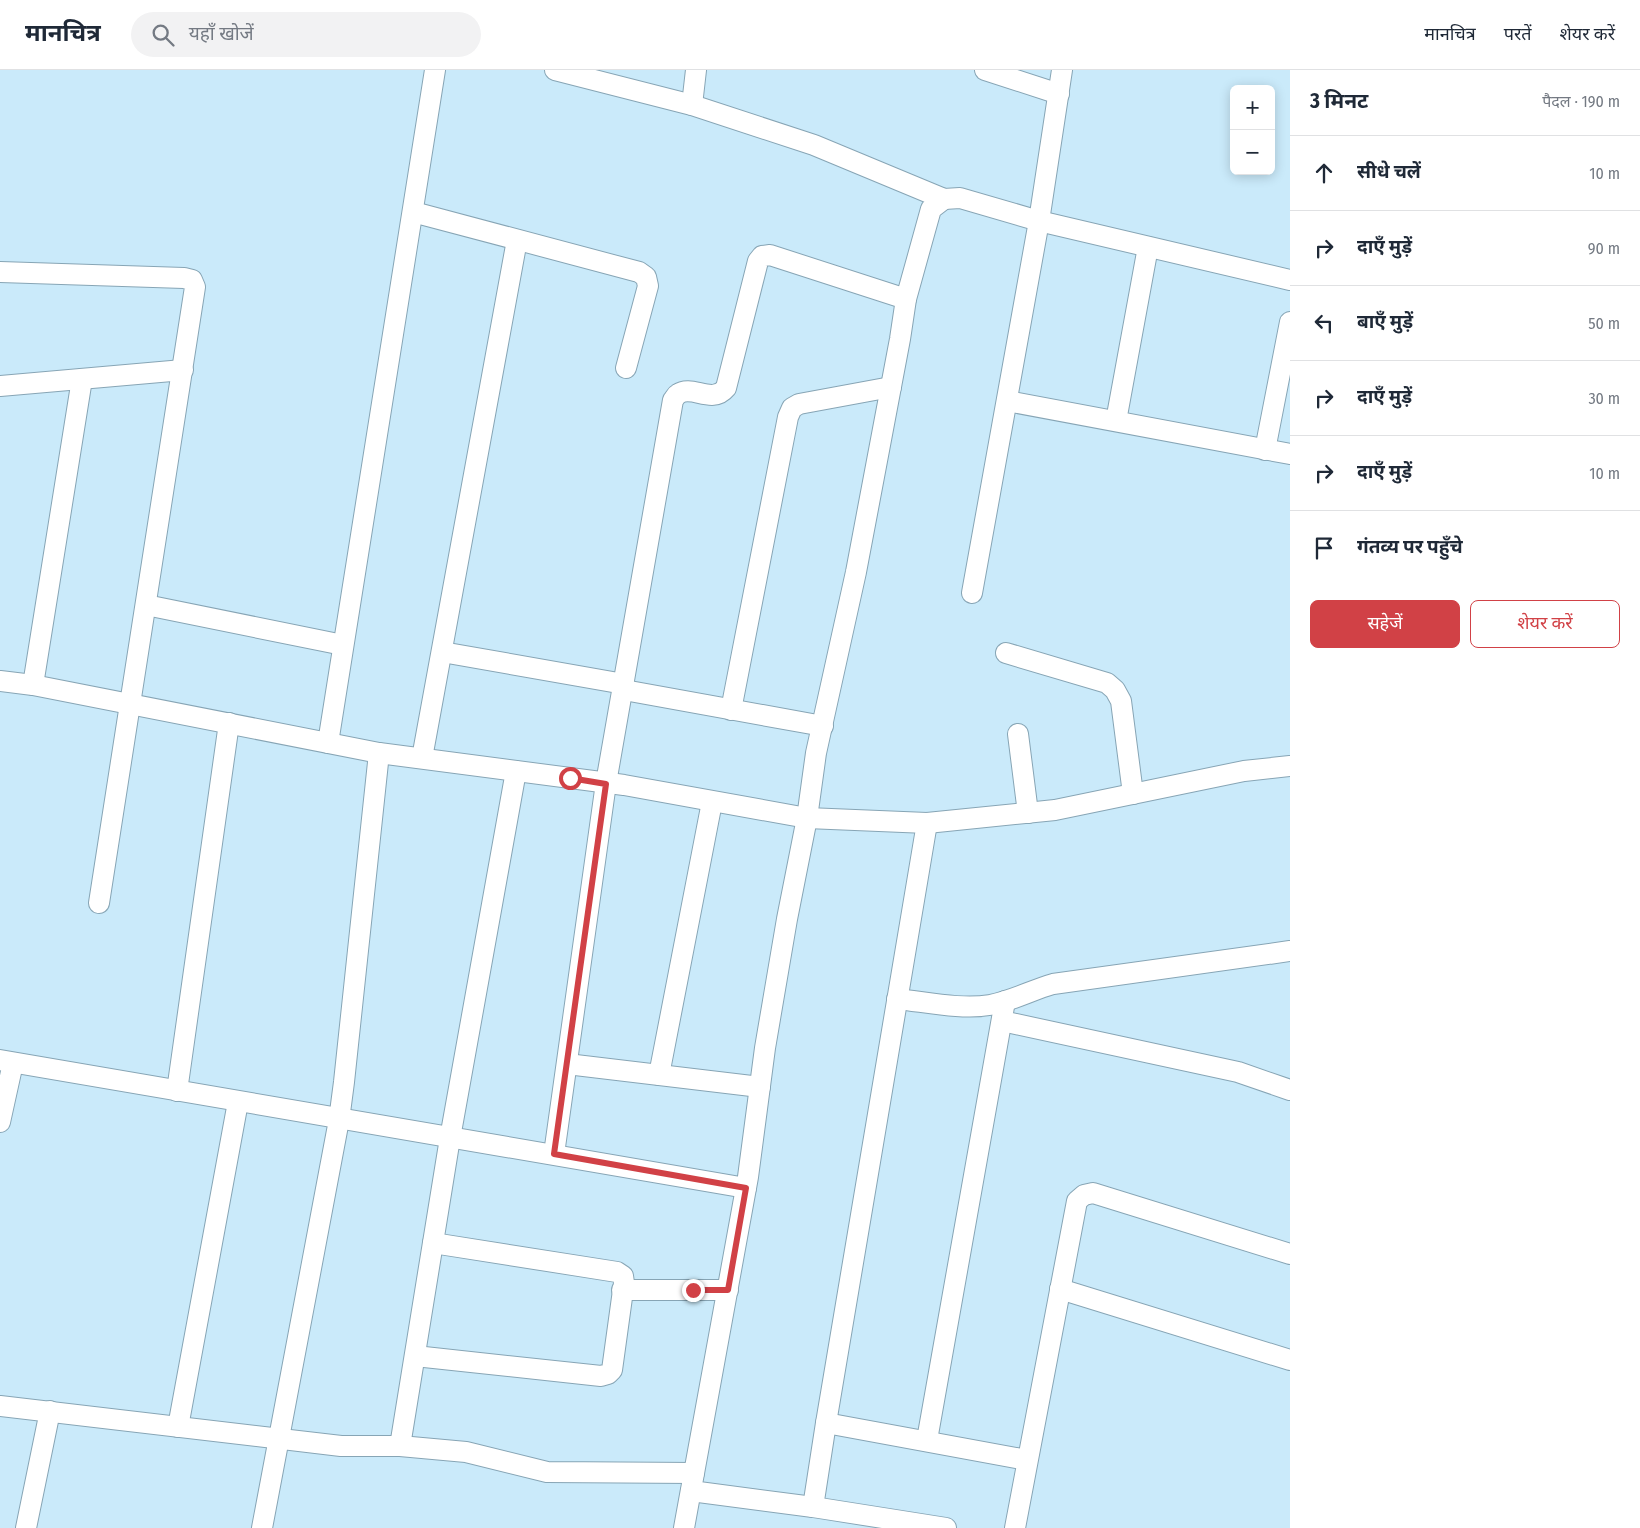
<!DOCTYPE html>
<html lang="hi">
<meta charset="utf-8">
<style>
body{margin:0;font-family:"Fira Sans Condensed","Noto Sans Devanagari",sans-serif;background:#f2f2f3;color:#1f2937}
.controls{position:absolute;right:15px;top:15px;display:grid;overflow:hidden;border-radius:8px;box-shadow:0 2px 12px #0003}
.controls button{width:45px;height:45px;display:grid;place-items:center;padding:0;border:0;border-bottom:1px solid #e0e1e3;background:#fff;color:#1f2937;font:25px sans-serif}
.stop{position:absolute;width:15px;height:15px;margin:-11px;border:4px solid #d14146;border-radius:50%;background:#fff}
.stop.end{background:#d14146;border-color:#fff;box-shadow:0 1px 5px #0008}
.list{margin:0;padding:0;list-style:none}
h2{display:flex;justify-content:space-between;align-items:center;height:65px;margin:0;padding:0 20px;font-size:21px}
h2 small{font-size:16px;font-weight:400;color:#747a83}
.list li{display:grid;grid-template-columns:32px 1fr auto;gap:15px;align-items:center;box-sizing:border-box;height:75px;padding:0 20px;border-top:1px solid #e0e1e3}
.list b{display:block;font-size:19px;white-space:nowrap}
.list em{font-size:16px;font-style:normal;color:#747a83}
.actions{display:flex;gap:10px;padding:15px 20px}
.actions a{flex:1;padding:11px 0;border:1px solid #d14146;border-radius:8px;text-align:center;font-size:18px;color:#d14146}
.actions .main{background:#d14146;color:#fff}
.icon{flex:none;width:28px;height:28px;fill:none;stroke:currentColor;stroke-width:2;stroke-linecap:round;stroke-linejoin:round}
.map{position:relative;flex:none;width:1290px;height:1458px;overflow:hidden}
header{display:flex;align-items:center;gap:30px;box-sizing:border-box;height:70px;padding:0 25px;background:#fff;border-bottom:1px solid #e0e1e3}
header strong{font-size:24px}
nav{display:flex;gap:28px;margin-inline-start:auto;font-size:18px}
.search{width:350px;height:45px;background:#f2f2f3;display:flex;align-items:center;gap:12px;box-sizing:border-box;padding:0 18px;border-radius:28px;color:#747a83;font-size:19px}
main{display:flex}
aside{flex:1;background:#fff}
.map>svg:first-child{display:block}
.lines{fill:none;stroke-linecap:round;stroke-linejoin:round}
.street-casing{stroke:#87a5b5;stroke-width:22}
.street{stroke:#fff;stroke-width:20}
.route{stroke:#d14146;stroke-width:6}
</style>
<header>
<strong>मानचित्र</strong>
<div class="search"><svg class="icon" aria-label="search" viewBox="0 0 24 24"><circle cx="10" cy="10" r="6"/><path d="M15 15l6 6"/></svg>यहाँ खोजें</div>
<nav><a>मानचित्र</a><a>परतें</a><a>शेयर करें</a></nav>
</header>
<main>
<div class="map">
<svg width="1290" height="1458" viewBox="0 0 1290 1458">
<rect width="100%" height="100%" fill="#caeafa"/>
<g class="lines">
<defs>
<g id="street">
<polyline points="555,0 692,35 814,75 944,129 960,128 1039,151 1290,210"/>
<polyline points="985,0 1059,24"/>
<polyline points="692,35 696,0"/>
<polyline points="413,142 639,202 646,207 648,216 626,298"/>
<polyline points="0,202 184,208 192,210 195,217 99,833"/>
<polyline points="0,316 183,300"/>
<polyline points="1007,331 1290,384"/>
<polyline points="1116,351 1148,177"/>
<polyline points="1265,380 1290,252"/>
<polyline points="972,523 1039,151 1062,0"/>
<polyline points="146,535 343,575"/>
<polyline points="442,582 624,614"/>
<polyline points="1006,583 1107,613 1115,620 1121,631 1133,724"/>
<polyline points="0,611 33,615 379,683 344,1012 339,1050 262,1458"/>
<polyline points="33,615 82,309"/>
<polyline points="624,620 823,656"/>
<polyline points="731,640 788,347 792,338 799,334 891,317"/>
<polyline points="1018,664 1028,743"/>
<polyline points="328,673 435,0"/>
<polyline points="379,683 624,715 807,748 927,753 1055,740 1244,701 1290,696"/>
<polyline points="422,688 517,170"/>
<path d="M897,929C926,932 962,940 990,935C1012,931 1032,920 1053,914L1290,881"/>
<polyline points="1002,951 1238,1002 1290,1020"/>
<polyline points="0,990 746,1118"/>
<polyline points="567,994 760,1017"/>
<polyline points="659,1005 712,732"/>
<polyline points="177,1021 229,653"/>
<polyline points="0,1052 13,993"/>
<path d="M554,1084L606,713L673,330C675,328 676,325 678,324C692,314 712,335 726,318L758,191L762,186L770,185L906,229"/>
<polyline points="1060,1219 1290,1290"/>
<polyline points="622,1220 728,1220"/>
<polyline points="415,1286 601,1306 608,1304 612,1300 624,1213 623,1206 617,1202 433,1173"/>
<polyline points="0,1336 341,1376 400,1376 466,1382 547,1402 694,1403"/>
<polyline points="826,1353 1027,1390"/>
<polyline points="178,1357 238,1032"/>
<polyline points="927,1370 1005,931"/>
<polyline points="400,1376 450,1068 516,701"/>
<polyline points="691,1421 813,1437 946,1458"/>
<polyline points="813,1437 826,1353 927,753"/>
<polyline points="26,1458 50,1341"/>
<polyline points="684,1458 748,1107 765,978 787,849 807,748 816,683 856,502 900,269 906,229 931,139 944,129"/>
<polyline points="1015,1458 1077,1131 1084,1125 1093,1123 1290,1184"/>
</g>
</defs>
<!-- street casing -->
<use href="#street" class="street-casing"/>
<!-- street -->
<use href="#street" class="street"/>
</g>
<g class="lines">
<!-- route -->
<polyline class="route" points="570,708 606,714 554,1084 746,1118 728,1220 693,1220"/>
</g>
</svg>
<div class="controls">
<button>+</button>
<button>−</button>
</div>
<div class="stop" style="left:570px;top:708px"></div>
<div class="stop end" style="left:693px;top:1220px"></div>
</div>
<aside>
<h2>3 मिनट<small>पैदल · 190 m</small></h2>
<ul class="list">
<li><svg class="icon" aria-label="ahead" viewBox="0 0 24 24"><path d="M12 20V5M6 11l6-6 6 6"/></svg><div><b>सीधे चलें</b></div><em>10 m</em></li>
<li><svg class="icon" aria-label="right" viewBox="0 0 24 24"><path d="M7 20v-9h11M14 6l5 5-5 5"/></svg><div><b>दाएँ मुड़ें</b></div><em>90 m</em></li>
<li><svg class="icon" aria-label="left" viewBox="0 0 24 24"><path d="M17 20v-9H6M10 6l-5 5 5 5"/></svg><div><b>बाएँ मुड़ें</b></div><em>50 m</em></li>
<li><svg class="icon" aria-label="right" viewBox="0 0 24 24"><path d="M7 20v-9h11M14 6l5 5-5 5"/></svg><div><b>दाएँ मुड़ें</b></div><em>30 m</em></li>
<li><svg class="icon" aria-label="right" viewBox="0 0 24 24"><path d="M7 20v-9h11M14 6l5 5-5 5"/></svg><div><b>दाएँ मुड़ें</b></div><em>10 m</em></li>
<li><svg class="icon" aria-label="arrive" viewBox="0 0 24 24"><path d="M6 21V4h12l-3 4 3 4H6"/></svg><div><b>गंतव्य पर पहुँचे</b></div></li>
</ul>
<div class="actions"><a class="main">सहेजें</a><a>शेयर करें</a></div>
</aside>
</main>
